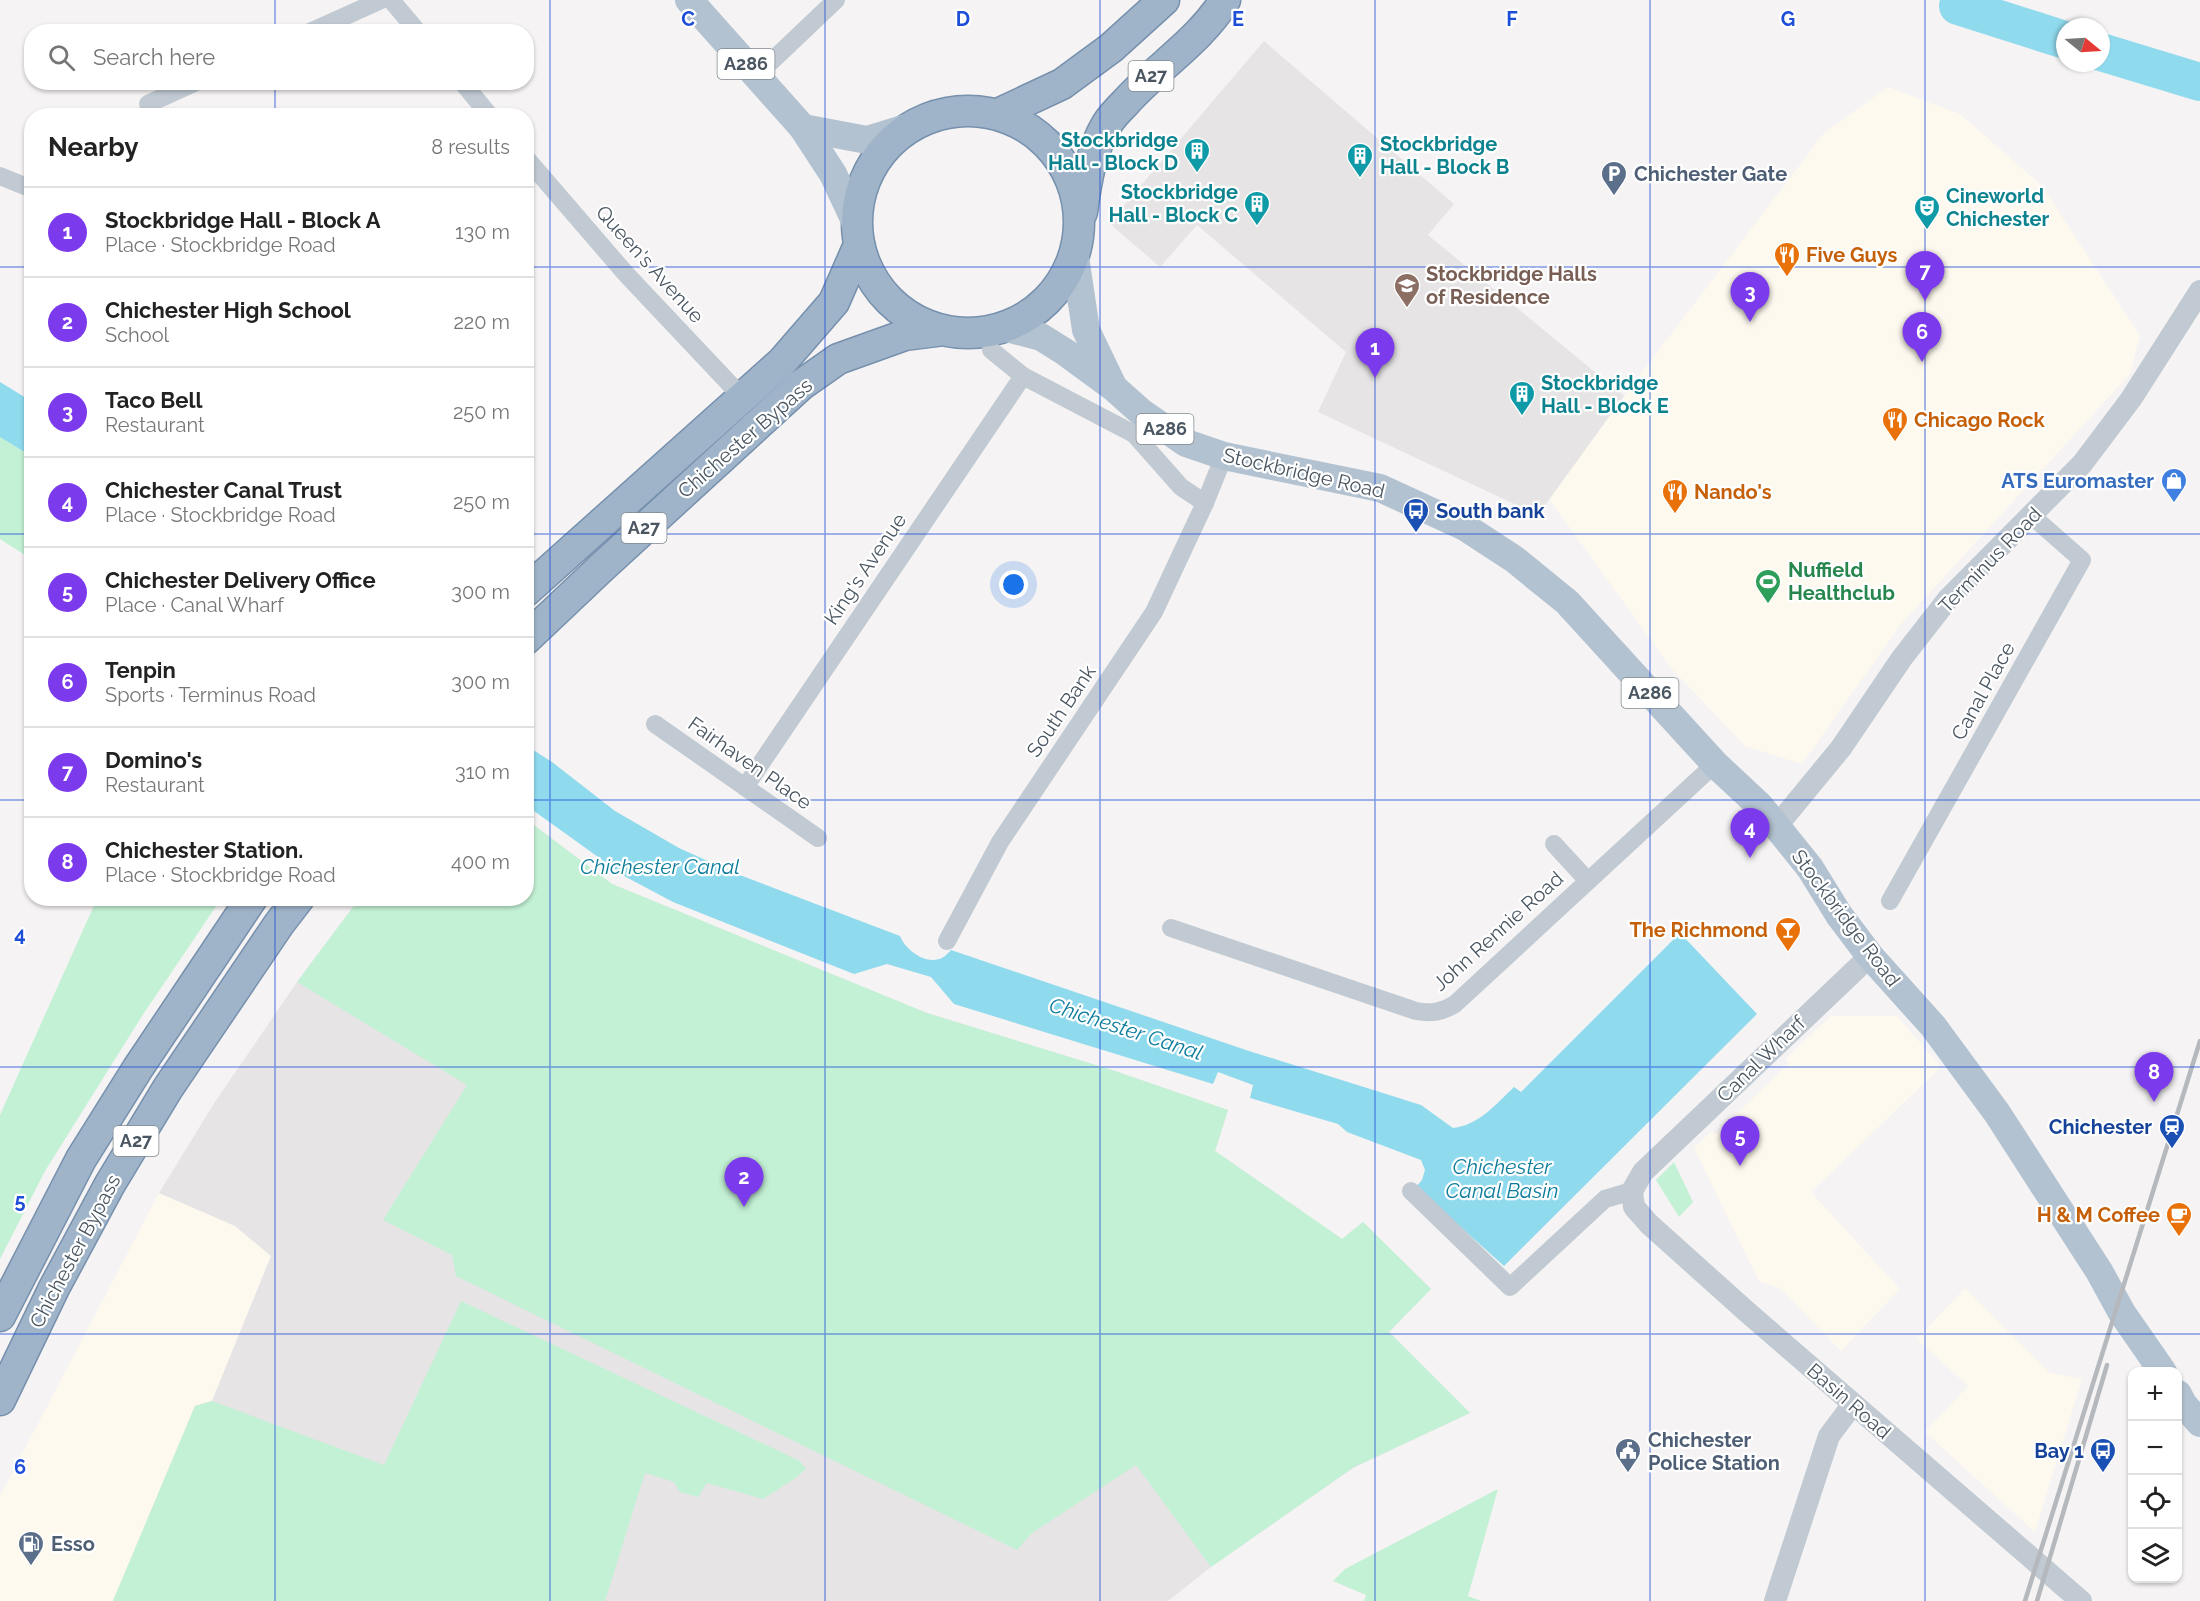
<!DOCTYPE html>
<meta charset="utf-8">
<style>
body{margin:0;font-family:Raleway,sans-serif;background:#f6f6f6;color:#222}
.controls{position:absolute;right:18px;bottom:18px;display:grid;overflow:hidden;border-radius:12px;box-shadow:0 2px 4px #0004}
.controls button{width:54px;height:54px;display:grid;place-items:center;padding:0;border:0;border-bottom:2px solid #e0e0e0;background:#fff;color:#222;font:30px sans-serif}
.compass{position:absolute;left:2056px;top:18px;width:54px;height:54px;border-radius:50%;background:#fff;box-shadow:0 2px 4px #0004;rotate:108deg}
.you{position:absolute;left:1014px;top:585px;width:21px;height:21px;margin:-15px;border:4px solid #fff;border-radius:50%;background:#1a73e8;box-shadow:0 0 0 9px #1a73e833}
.badge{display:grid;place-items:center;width:39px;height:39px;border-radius:50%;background:#7c3aed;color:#fff;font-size:20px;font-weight:700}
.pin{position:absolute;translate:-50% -50px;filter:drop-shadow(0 2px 3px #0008)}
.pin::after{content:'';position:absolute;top:32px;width:21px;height:18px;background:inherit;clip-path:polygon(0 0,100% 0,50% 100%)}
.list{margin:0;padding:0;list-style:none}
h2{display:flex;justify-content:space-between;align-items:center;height:78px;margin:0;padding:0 24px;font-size:26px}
h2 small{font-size:20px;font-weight:400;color:#767676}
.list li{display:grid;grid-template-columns:39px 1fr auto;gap:18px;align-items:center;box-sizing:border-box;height:90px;padding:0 24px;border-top:2px solid #e0e0e0}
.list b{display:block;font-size:22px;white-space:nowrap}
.list p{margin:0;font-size:20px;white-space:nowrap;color:#767676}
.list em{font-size:20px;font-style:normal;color:#767676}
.icon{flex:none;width:33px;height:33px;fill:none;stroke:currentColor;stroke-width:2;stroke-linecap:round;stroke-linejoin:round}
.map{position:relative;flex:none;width:2200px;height:1601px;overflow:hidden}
.search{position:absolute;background:#fff;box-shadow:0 2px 4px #0004;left:24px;top:24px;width:510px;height:66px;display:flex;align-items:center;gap:15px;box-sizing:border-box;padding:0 21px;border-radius:24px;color:#767676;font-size:22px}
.panel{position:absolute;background:#fff;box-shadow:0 2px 4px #0004;left:24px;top:108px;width:510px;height:798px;border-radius:24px}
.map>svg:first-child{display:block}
.commercial{fill:#fdf9ef}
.education{fill:#e6e4e5}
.green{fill:#c3f1d5}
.water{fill:#90daee}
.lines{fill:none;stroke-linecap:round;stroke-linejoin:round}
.river{stroke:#90daee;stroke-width:38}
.trunk-casing{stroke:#7690ad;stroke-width:33}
.minor{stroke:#c1cad2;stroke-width:18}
.tertiary{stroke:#c1cad2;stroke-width:22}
.primary{stroke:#b3c2d1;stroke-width:28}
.trunk{stroke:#9fb4c9;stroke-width:30}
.rail{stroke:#b5b8bd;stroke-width:4.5}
.grid{fill:none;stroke:#1d4ed8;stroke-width:1.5;stroke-opacity:0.55}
.labels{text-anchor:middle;stroke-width:4.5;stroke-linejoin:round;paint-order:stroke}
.shield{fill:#fff;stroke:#808990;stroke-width:1.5}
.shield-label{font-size:18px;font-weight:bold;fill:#4a5661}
.culture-label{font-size:20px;font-weight:bold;fill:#0d838f;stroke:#fff;text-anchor:start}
.service-label{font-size:20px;font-weight:bold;fill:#4e5e75;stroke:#fff;text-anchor:start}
.food-label{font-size:20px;font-weight:bold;fill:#c56008;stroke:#fff;text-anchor:start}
.street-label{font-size:20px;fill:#4a5661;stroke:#fff}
.education-label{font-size:20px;font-weight:bold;fill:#785e54;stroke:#fff;text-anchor:start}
.shop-label{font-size:20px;font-weight:bold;fill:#366cbe;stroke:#fff;text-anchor:end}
.transit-label{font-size:20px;font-weight:bold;fill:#164399;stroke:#fff;text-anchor:end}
.leisure-label{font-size:20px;font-weight:bold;fill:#27864d;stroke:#fff;text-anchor:start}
.water-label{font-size:21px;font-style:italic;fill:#0c7c9b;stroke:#fff}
.grid-label{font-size:20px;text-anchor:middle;font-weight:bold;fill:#1d4ed8;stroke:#fff;stroke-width:4.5;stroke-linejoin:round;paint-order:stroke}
</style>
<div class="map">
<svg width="2200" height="1601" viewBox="0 0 2200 1601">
<rect width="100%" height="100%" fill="#f5f3f3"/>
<!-- commercial -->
<g class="commercial">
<polygon points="1888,87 1960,114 2041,185 2140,335 2130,374 1902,623 1802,764 1745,746 1671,668 1549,499 1624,396 1824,133"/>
<polygon points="1831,1016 1897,1016 1941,1067 1811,1192 1900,1289 1841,1351 1781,1289 1759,1281 1694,1148 1712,1131 1716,1134 1789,1063 1785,1059"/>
<polygon points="159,1193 235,1226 271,1256 212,1401 195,1406 113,1601 0,1601 0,1496"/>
<polygon points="1965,1288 2050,1373 2082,1379 2035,1532 1925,1432 1968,1386 1917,1339"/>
</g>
<!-- education -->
<g class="education">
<polygon points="1264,41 1454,204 1428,235 1624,396 1538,515 1318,412 1346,352 1197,225 1160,267 1109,223"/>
<polygon points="527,820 612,884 927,1013 1115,1071 1228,1110 1215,1151 1342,1239 1363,1222 1431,1289 1389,1332 1470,1413 1353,1468 1211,1567 1168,1601 113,1601 195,1406 212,1401 271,1256 235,1226 159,1193 215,1102 297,982 359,899 526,898"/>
</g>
<!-- green -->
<g class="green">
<polygon points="0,437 31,456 31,559 0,539"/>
<polygon points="527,820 612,884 927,1013 1115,1071 1228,1110 1215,1151 1342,1239 1363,1222 1431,1289 1389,1332 1470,1413 1354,1467 1211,1567 1136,1465 1032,1533 1017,1550 456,1276 452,1255 383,1220 467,1085 297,982 359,899 526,898"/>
<polygon points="97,899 221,899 142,1016 45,1171 0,1259 0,1115"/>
<polygon points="1674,1162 1693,1202 1679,1217 1656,1180"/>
<polygon points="461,1301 800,1461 806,1469 794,1479 763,1499 707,1483 698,1497 680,1492 674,1482 645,1473 605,1601 113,1601 195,1406 212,1401 384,1465"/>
<polygon points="1498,1489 1468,1596 1481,1601 1364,1601 1366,1595 1333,1581 1345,1569"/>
</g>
<!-- water -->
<g class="water">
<polygon points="0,382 31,401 31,456 0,437"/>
<path d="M527,746L552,762L615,811L679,848L732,872L900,936C905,949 924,964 939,959C944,958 948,953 951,950L1249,1051L1421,1105L1453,1128C1479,1125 1495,1105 1514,1087L1521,1092L1680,933L1757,1014L1504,1266L1416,1187L1422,1180L1425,1170L1421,1160L1347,1132L1338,1124L1250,1098L1253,1085L1218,1072L1213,1084L954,1004L931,977L887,964L854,974L673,902L626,877L527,806Z"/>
</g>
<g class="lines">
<!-- river -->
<g class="river">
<polyline points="1958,6 2065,40"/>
<polyline points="2101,52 2200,82"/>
</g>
<defs>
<g id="trunk">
<circle cx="968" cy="222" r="111"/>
<polyline points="998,114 1062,84 1111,48 1164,0"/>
<path d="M1082,212C1086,181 1091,151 1107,124C1112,116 1119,109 1125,103C1157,67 1200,41 1225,0"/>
<polyline points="526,591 782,362 834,302 859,245"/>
<polyline points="526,639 601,568 801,385 838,359 905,335 937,331"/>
<polyline points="0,1316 81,1159 138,1068 252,898"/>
<polyline points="0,1400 54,1288 110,1184 168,1088 279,924 299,898"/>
</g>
</defs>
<!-- trunk casing -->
<use href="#trunk" class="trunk-casing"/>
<!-- minor -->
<g class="minor">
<polyline points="391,0 418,32"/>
<polyline points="310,32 381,0"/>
<polyline points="756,76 836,0"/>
<polyline points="462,82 490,116"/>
<polyline points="148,104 196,82"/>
<polyline points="526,158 626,274 743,398"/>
<polyline points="0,176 32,189"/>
<polyline points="991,350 1023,376 1134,434 1181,487 1205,503"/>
<polyline points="655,724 818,838"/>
<polyline points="745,787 1023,376"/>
<polyline points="1554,844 1588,881"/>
<polyline points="1890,901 2082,560 2032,516"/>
<path d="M1171,928L1416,1011C1431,1014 1442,1012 1455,1004L1715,764"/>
<polyline points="947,941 1000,842 1154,612 1205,503 1224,456"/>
<polyline points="1411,1191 1510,1287 1605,1199 1632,1191"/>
</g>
<!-- tertiary -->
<g class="tertiary">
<polyline points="1776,827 1841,748 1902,658 1948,599 2082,464 2131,399 2200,291"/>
<polyline points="1870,956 1643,1172 1632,1191 1634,1207 1649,1224 1746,1311 2081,1601"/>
<polyline points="1775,1601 1829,1436 1853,1404"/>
</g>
<!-- primary -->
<g class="primary">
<polyline points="689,0 803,128 833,174 856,223"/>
<polyline points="803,128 867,140 909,127"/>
<polyline points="1075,257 1086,330 1112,384"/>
<polyline points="1007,328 1041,337 1065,352 1114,388 1141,412 1186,443 1224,456 1380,488 1465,527 1514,559 1567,602 1715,764 1760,806 1810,868 1839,915 1870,956 1933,1026 1997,1113 2099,1271 2122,1313 2163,1372"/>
<polyline points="2178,1394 2183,1404 2200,1423"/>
</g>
<!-- trunk -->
<use href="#trunk" class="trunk"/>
<!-- rail -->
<g class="rail">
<polyline points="2025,1601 2200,1041"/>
<polyline points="2037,1601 2107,1365"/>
</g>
</g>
<!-- grid -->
<path class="grid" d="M275,0V32M550,0V1601M825,0V1601M1100,0V1601M1375,0V1601M1650,0V1601M1925,0V1601M275,82V116M0,267H32M526,267H2200M0,534H32M526,534H2200M0,800H32M526,800H2200M275,898V1601M0,1067H2200M0,1334H2200"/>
<!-- icons -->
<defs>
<symbol id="building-pin" viewBox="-11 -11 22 30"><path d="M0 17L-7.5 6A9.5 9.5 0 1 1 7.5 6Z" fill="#0f9aa8" stroke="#fff"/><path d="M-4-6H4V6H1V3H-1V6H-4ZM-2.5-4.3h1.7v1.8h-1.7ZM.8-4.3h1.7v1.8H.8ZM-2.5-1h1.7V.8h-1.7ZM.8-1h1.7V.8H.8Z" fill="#fff"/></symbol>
<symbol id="parking-pin" viewBox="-11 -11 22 30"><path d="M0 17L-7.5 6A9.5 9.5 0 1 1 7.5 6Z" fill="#5c6f8a" stroke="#fff"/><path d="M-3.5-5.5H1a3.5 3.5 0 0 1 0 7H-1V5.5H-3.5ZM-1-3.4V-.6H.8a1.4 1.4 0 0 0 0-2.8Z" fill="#fff"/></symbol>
<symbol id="theatre-pin" viewBox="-11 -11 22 30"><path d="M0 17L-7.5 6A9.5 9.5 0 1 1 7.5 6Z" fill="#0f9aa8" stroke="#fff"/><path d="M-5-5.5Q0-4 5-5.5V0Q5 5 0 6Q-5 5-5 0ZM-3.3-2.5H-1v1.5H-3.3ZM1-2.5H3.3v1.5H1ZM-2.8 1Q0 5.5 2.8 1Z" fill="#fff"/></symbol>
<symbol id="restaurant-pin" viewBox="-11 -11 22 30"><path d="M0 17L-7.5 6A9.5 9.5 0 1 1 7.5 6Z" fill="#e8710a" stroke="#fff"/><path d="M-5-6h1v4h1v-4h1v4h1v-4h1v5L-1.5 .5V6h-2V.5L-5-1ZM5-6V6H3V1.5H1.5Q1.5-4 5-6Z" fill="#fff"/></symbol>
<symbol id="university-pin" viewBox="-11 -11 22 30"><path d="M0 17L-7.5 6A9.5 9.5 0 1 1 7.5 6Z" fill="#8d6e63" stroke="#fff"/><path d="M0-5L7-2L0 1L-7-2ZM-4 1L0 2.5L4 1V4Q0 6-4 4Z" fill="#fff"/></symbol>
<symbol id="shop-pin" viewBox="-11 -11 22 30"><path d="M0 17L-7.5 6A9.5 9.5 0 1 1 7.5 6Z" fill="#3f7fe0" stroke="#fff"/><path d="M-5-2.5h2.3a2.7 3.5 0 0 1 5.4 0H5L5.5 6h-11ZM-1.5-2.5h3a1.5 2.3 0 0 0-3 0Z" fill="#fff"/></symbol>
<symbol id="bus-pin" viewBox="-11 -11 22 30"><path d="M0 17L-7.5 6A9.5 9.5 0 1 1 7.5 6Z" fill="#1a4fb4" stroke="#fff"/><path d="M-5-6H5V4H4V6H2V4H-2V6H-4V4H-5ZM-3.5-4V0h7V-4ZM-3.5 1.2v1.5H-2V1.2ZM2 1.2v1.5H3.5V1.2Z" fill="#fff"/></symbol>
<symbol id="stadium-pin" viewBox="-11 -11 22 30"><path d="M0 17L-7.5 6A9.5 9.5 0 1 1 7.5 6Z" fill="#2e9e5b" stroke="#fff"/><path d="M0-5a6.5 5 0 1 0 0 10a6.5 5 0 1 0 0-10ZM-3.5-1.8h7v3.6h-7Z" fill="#fff"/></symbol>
<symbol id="bar-pin" viewBox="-11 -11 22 30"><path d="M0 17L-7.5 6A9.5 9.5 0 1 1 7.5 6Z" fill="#e8710a" stroke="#fff"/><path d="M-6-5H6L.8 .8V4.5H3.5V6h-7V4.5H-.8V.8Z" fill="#fff"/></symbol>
<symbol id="station-pin" viewBox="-11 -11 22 30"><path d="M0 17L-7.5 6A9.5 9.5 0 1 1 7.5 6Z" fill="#1a4fb4" stroke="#fff"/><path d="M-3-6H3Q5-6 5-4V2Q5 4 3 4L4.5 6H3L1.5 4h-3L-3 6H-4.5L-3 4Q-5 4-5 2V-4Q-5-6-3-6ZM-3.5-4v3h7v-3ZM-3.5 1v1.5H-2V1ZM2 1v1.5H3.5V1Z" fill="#fff"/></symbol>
<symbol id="cafe-pin" viewBox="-11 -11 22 30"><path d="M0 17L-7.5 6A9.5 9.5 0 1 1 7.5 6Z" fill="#e8710a" stroke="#fff"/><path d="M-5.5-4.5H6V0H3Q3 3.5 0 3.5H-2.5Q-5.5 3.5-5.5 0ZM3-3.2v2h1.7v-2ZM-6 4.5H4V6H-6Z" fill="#fff"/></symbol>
<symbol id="civic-pin" viewBox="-11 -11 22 30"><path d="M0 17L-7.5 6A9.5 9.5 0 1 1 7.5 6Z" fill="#5c6f8a" stroke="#fff"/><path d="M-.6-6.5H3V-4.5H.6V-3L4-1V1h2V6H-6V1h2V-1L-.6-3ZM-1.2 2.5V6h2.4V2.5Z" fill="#fff"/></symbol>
<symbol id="fuel-pin" viewBox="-11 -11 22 30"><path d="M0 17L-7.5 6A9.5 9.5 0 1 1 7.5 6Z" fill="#5c6f8a" stroke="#fff"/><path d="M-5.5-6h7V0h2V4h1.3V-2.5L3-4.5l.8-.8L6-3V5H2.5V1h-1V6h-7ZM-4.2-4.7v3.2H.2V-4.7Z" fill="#fff"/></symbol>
</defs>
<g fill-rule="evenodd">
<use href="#building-pin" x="1182" y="136" width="30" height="40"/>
<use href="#building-pin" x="1345" y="141" width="30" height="40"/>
<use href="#parking-pin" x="1599" y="159" width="30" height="40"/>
<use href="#building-pin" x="1242" y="189" width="30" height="40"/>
<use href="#theatre-pin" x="1912" y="193" width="30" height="40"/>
<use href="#restaurant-pin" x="1772" y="240" width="30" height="40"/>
<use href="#university-pin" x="1392" y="271" width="30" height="40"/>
<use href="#building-pin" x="1507" y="379" width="30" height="40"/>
<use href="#restaurant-pin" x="1880" y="405" width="30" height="40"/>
<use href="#shop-pin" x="2159" y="466" width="30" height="40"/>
<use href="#restaurant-pin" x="1660" y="477" width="30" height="40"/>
<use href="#bus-pin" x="1401" y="496" width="30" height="40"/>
<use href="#stadium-pin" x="1753" y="567" width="30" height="40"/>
<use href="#bar-pin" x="1773" y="915" width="30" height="40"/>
<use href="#station-pin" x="2157" y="1112" width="30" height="40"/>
<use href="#cafe-pin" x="2164" y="1200" width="30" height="40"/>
<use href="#civic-pin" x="1613" y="1436" width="30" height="40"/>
<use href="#bus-pin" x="2088" y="1436" width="30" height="40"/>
<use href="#fuel-pin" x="16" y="1529" width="30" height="40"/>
</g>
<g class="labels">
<!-- shield labels -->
<g class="shield">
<rect x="717.5" y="49" width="57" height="30" rx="4.5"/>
<rect x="1128.5" y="61" width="45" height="30" rx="4.5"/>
<rect x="1136.5" y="414" width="57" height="30" rx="4.5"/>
<rect x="621.5" y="513" width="45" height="30" rx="4.5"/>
<rect x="1621.5" y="678" width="57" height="30" rx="4.5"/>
<rect x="113.5" y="1126" width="45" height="30" rx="4.5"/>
</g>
<g class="shield-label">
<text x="746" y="70">A286</text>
<text x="1151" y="82">A27</text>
<text x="1165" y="435">A286</text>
<text x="644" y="534">A27</text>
<text x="1650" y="699">A286</text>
<text x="136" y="1147">A27</text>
</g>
<!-- culture labels -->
<g class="culture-label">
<text x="1178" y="147" text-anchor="end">Stockbridge<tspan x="1178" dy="23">Hall - Block D</tspan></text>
<text x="1380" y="151">Stockbridge<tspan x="1380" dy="23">Hall - Block B</tspan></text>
<text x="1238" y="199" text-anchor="end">Stockbridge<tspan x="1238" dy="23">Hall - Block C</tspan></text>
<text x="1946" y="203">Cineworld<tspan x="1946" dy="23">Chichester</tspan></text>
<text x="1541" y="390">Stockbridge<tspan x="1541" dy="23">Hall - Block E</tspan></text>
</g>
<!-- service labels -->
<g class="service-label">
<text x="1634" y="181">Chichester Gate</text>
<text x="1648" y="1447">Chichester<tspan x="1648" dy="23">Police Station</tspan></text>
<text x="51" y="1551">Esso</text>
</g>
<!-- food labels -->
<g class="food-label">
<text x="1806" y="262">Five Guys</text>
<text x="1914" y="427">Chicago Rock</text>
<text x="1694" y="499">Nando's</text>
<text x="1768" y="937" text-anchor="end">The Richmond</text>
<text x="2160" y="1222" text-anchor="end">H &amp; M Coffee</text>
</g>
<!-- street labels -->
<g class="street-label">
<text transform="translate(650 264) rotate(48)" y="7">Queen's Avenue</text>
<text transform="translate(745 438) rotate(-41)" y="7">Chichester Bypass</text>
<text transform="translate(1304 473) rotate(13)" y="7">Stockbridge Road</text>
<text transform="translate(1990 560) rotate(-46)" y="7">Terminus Road</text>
<text transform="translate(865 569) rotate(-56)" y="7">King's Avenue</text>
<text transform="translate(1983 691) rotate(-61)" y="7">Canal Place</text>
<text transform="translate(1061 711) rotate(-56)" y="7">South Bank</text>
<text transform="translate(750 763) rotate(35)" y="7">Fairhaven Place</text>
<text transform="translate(1846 918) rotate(53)" y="7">Stockbridge Road</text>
<text transform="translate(1498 931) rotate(-42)" y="7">John Rennie Road</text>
<text transform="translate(1761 1059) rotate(-44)" y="7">Canal Wharf</text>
<text transform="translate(75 1251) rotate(-62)" y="7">Chichester Bypass</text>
<text transform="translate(1849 1401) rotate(41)" y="7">Basin Road</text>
</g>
<!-- education labels -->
<g class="education-label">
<text x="1426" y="281">Stockbridge Halls<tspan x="1426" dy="23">of Residence</tspan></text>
</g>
<!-- shop labels -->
<g class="shop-label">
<text x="2154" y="488">ATS Euromaster</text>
</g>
<!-- transit labels -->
<g class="transit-label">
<text x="1436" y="518" text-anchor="start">South bank</text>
<text x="2152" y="1134">Chichester</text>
<text x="2084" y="1458">Bay 1</text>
</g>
<!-- leisure labels -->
<g class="leisure-label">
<text x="1788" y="577">Nuffield<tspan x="1788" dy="23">Healthclub</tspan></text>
</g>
<!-- water labels -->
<g class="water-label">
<text x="660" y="874">Chichester Canal</text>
<text transform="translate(1126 1029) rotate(18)" y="7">Chichester Canal</text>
<text x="1502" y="1174">Chichester<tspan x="1502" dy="24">Canal Basin</tspan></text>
</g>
</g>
<g class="grid-label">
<text x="688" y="26">C</text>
<text x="963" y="26">D</text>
<text x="1238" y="26">E</text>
<text x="1512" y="26">F</text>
<text x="1788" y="26">G</text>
<text x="20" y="941">4</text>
<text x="20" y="1208">5</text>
<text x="20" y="1474">6</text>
</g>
</svg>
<div class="controls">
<button>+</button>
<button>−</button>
<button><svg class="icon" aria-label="locate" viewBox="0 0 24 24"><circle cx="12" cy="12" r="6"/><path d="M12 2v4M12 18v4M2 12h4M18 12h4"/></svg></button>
<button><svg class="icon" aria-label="layers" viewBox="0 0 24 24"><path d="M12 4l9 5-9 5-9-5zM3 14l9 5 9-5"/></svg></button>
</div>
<svg class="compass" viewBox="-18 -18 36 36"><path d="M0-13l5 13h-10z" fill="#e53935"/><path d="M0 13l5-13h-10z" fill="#767676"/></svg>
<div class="you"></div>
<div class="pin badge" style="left:1375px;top:378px">1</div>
<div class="pin badge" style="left:744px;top:1207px">2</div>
<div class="pin badge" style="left:1750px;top:322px">3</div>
<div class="pin badge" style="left:1750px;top:858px">4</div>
<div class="pin badge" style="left:1740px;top:1166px">5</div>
<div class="pin badge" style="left:1922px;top:362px">6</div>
<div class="pin badge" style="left:1925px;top:301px">7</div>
<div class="pin badge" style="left:2154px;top:1102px">8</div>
<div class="search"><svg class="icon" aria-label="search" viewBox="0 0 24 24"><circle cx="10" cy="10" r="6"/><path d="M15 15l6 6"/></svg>Search here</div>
<section class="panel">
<h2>Nearby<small>8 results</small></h2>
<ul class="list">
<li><span class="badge">1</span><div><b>Stockbridge Hall - Block A</b><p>Place · Stockbridge Road</p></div><em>130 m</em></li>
<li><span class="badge">2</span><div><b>Chichester High School</b><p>School</p></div><em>220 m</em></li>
<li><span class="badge">3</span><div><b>Taco Bell</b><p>Restaurant</p></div><em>250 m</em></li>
<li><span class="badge">4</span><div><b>Chichester Canal Trust</b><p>Place · Stockbridge Road</p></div><em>250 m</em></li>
<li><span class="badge">5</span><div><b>Chichester Delivery Office</b><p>Place · Canal Wharf</p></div><em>300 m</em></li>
<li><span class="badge">6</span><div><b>Tenpin</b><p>Sports · Terminus Road</p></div><em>300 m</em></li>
<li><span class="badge">7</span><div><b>Domino's</b><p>Restaurant</p></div><em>310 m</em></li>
<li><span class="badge">8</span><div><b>Chichester Station.</b><p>Place · Stockbridge Road</p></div><em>400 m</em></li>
</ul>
</section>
</div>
